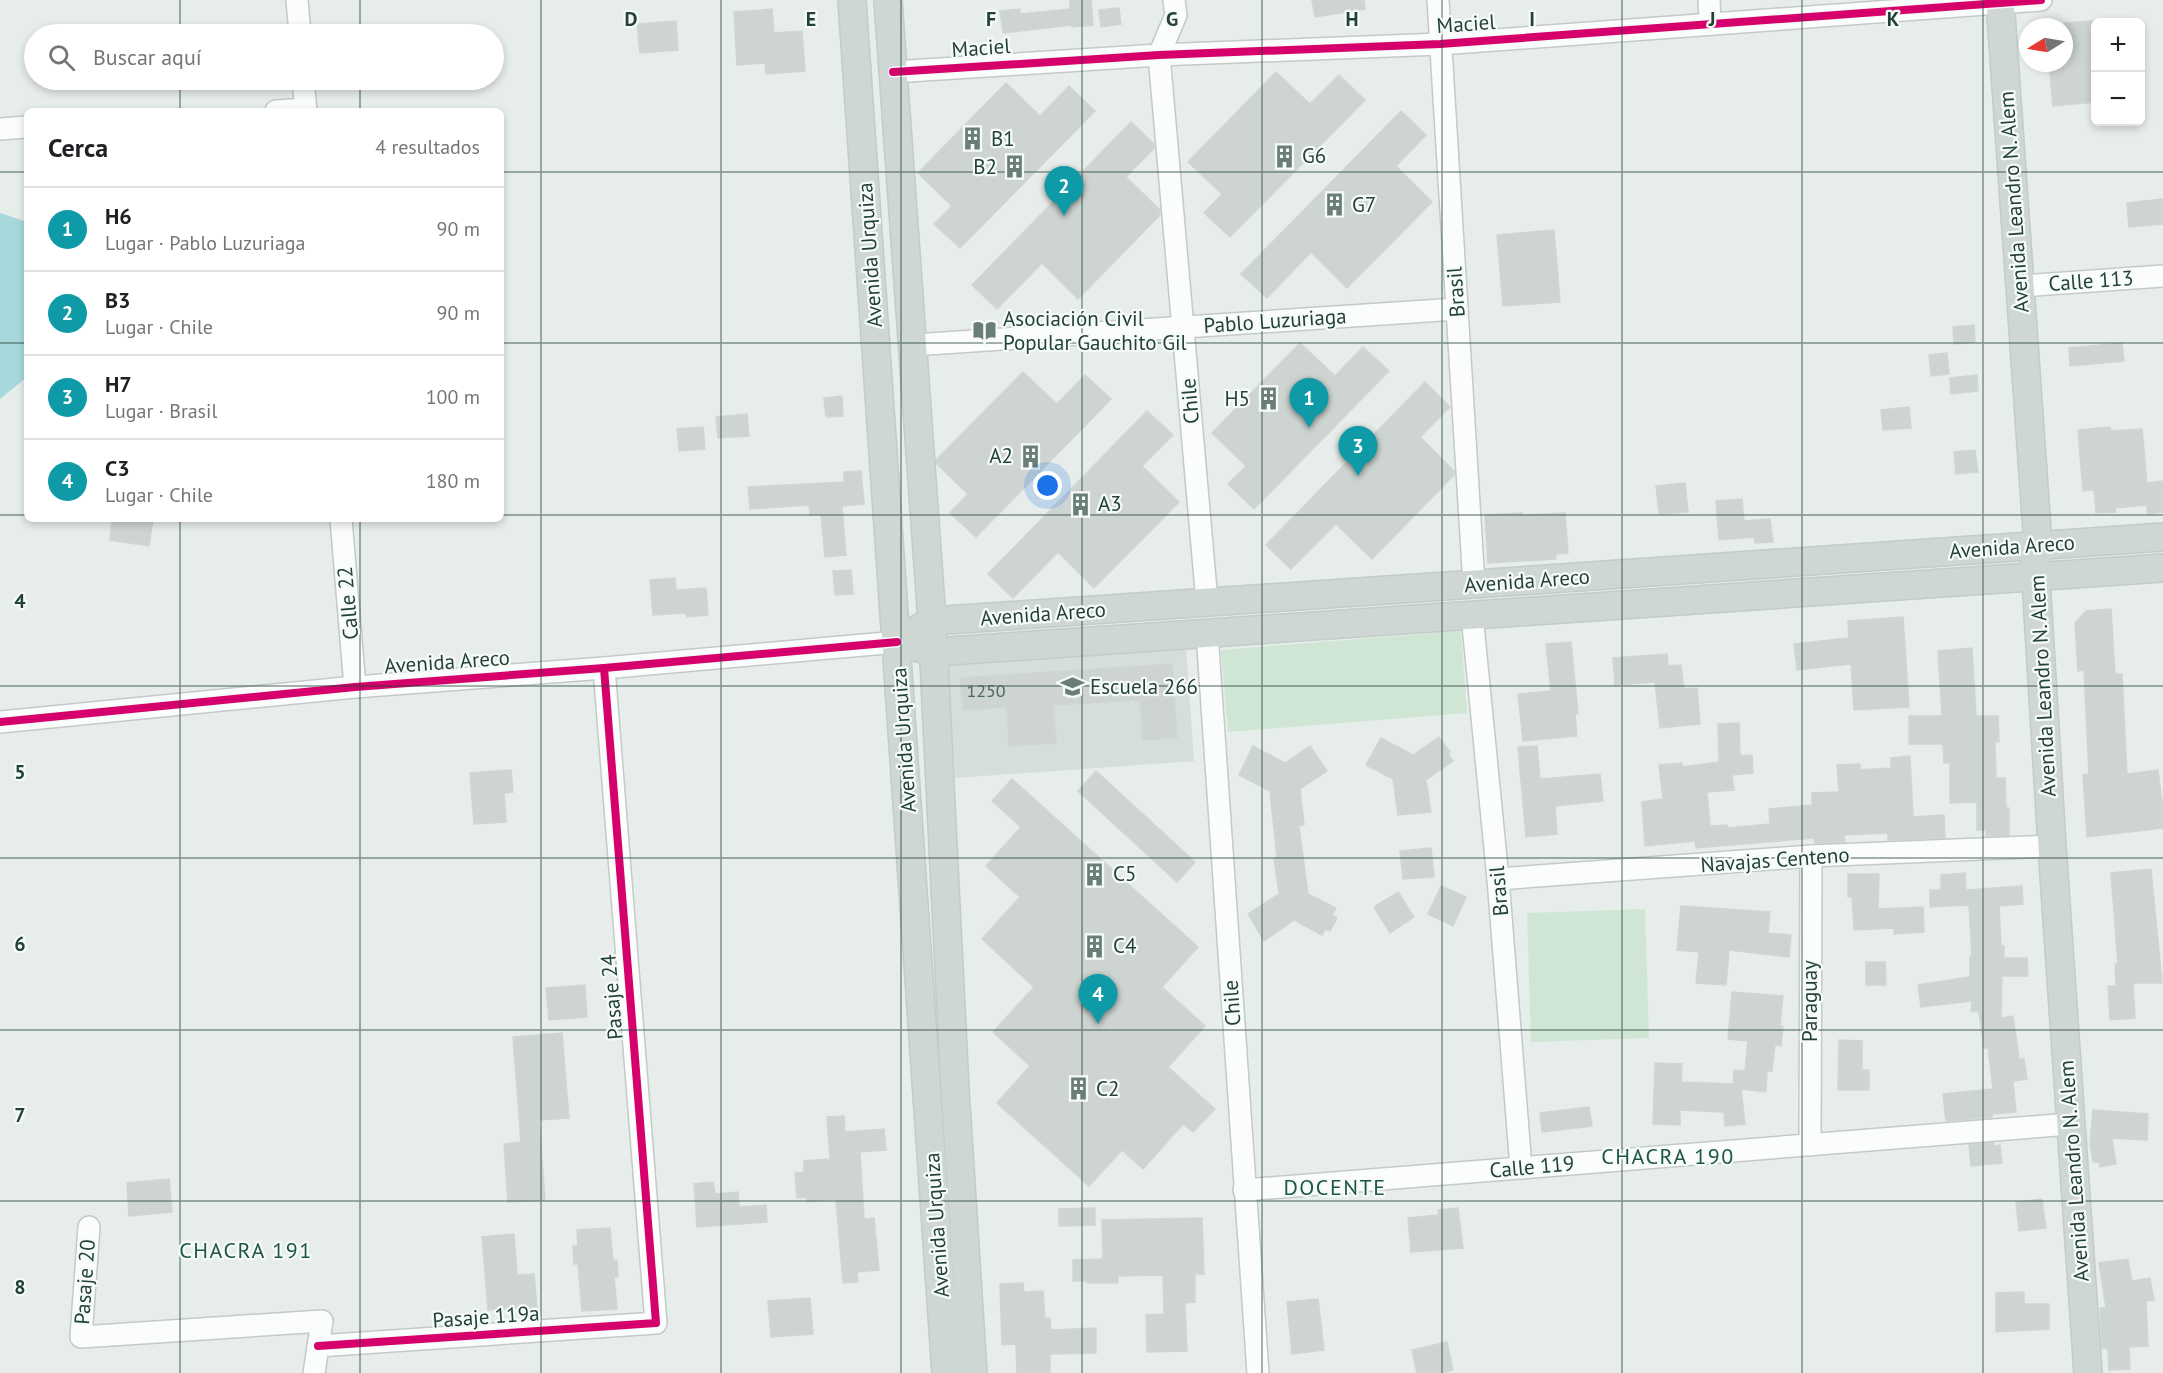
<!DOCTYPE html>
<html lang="es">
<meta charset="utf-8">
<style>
body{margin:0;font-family:"PT Sans",sans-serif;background:#f2f2f2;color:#202124}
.controls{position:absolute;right:18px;top:18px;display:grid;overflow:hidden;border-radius:9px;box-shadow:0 3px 9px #0003}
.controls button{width:54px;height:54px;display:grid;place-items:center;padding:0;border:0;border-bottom:2px solid #e0e0e0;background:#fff;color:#202124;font:30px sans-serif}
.compass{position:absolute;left:2019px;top:18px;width:54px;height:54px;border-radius:50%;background:#fff;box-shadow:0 3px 9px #0003;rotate:259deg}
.you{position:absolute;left:1048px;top:486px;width:21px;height:21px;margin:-15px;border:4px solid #fff;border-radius:50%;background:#1a73e8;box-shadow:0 0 0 9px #1a73e833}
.badge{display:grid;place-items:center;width:39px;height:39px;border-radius:50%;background:#687e76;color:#fff;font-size:20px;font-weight:700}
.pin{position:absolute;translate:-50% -50px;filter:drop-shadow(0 2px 3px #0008)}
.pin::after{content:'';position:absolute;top:32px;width:21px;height:18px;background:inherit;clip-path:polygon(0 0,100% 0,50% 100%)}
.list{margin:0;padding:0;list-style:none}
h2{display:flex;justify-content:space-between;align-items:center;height:78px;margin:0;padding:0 24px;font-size:26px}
h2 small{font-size:20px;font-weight:400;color:#757577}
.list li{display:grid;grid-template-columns:39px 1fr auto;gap:18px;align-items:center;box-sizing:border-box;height:84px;padding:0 24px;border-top:2px solid #e0e0e0}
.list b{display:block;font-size:22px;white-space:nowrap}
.list p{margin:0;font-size:20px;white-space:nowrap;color:#757577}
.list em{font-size:20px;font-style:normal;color:#757577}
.icon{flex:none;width:33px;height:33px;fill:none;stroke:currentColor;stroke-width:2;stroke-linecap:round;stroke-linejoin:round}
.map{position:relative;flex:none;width:2163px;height:1373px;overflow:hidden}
.search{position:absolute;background:#fff;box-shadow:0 3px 9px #0003;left:24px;top:24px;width:480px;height:66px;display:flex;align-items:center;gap:15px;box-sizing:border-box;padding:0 21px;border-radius:33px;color:#757577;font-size:22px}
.panel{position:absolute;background:#fff;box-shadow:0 3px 9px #0003;left:24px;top:108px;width:480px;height:414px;border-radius:9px}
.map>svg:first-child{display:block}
.built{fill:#d5ded9}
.green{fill:#d0e6d5}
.water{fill:#a7d9dc}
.building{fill:#ced4d1;stroke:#d0d6d3;stroke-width:1.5}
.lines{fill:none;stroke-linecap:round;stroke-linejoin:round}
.minor-casing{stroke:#c4cac7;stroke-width:24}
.major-casing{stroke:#c2ccc8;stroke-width:30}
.minor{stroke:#fbfcfc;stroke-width:21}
.major{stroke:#cfd7d4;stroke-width:27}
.cycleway-casing{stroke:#f6fbf8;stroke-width:11}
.cycleway{stroke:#d6006c;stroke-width:8}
.grid{fill:none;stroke:#234237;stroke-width:1.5;stroke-opacity:0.55}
.labels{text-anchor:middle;stroke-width:4.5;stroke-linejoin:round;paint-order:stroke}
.number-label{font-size:18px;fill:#4e675e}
.street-label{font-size:21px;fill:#234237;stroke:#f6fbf8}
.poi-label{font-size:21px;fill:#234237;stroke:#f6fbf8;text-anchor:start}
.neighbourhood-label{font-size:22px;letter-spacing:1.5px;fill:#1d5643;stroke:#f6fbf8}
.grid-label{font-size:20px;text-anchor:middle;font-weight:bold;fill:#234237;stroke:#f6fbf8;stroke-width:4.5;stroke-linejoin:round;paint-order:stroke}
</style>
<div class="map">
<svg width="2163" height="1373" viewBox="0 0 2163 1373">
<rect width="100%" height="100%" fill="#e7edea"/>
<!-- built -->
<polygon class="built" points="1186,649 1194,761 955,778 947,665"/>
<!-- green -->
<g class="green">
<polygon points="1461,631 1467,713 1228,732 1221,650"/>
<polygon points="1645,909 1649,1038 1531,1042 1527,913"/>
</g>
<!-- water -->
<polygon class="water" points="0,213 27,222 27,377 0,399"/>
<!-- building -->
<g class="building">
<polygon points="1070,0 1091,0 1093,25 1072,27 1072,25 1003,33 1000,11 1020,9 1020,14 1070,9"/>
<polygon points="1312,0 1364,0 1365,9 1315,17"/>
<polygon points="1119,8 1121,24 1101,27 1099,10"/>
<polygon points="772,9 774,33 802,31 805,71 766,74 765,63 737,65 734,12"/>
<polygon points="676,21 678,50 640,53 637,24"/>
<polygon points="2093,21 2096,55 2096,102 2053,106 2049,63 2064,63 2064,23"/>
<polygon points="1276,72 1310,104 1339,75 1365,100 1230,237 1204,213 1222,194 1188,162"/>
<polygon points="1006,83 1040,116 1069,86 1095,111 960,248 934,224 952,206 918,173"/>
<polygon points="1401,111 1426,135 1396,166 1432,202 1347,288 1311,252 1267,298 1241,274"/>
<polygon points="1131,122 1154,144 1154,148 1126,177 1160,210 1160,215 1078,299 1042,263 997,309 972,285"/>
<polygon points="2163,199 2163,224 2129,227 2127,203"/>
<polygon points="1554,230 1560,302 1503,306 1497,235"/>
<polygon points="1974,325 1975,342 1954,344 1953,327"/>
<polygon points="1300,343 1335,376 1363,347 1389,371 1254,509 1228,484 1246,466 1212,433"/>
<polygon points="2122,343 2124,361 2070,366 2069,348"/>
<polygon points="1947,353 1949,374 1931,376 1929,355"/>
<polygon points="1023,372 1057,404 1085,375 1111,399 976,537 950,513 968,494 937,464 936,460"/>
<polygon points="1977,375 1978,391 1951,394 1950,378"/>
<polygon points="1425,382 1450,407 1420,437 1454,471 1454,475 1372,559 1336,524 1291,569 1266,545"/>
<polygon points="842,396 843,416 826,417 824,398"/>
<polygon points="1909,407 1911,428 1883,430 1881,410"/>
<polygon points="1147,411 1173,435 1142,466 1179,502 1094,588 1058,552 1013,598 988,574"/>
<polygon points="747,414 749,436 718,438 716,417"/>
<polygon points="703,427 705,449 679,451 677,429"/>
<polygon points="2110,427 2111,431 2142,429 2147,483 2163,481 2163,512 2147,514 2147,505 2115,508 2116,512 2096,513 2094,490 2083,491 2078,430"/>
<polygon points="1975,450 1978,472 1956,474 1954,452"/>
<polygon points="861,471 864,504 842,506 846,555 825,557 821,514 810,515 809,505 750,509 748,487 844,482 844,472"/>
<polygon points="1685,483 1688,512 1659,514 1656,486"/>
<polygon points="1742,499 1744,521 1770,519 1773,542 1755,543 1754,537 1719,540 1716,501"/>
<polygon points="1522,513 1523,515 1565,513 1568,553 1556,554 1556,559 1488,563 1485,515"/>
<polygon points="112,519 153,519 149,546 110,540"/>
<polygon points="851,570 853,594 835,595 833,571"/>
<polygon points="675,578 676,590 706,588 708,615 687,617 686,613 653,615 650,580"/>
<polygon points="2111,609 2115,674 2122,674 2127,774 2158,770 2163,810 2163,828 2087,837 2083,775 2089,774 2084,670 2078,671 2075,623 2086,611"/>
<polygon points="1903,617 1909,707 1854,710 1851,664 1797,670 1794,644 1849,638 1848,621"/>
<polygon points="1571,642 1578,714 1575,714 1577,736 1523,741 1518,694 1551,691 1546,644"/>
<polygon points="1972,648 1976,716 1998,716 1999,742 1995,742 1996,778 2005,778 2006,808 2009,808 2009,835 1986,836 1986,830 1977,830 1977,802 1950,803 1950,763 1944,763 1943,744 1909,744 1909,716 1942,716 1938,651"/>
<polygon points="1667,654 1668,666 1681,665 1684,689 1697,688 1700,724 1660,728 1655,682 1615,685 1613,658"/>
<polygon points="1172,664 1177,738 1143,740 1140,700 1053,705 1056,743 1009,746 1007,707 963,710 960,678"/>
<polygon points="1739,723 1740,756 1752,755 1753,773 1732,775 1734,790 1707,792 1710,826 1727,825 1727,828 1770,824 1769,809 1812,805 1812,793 1839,792 1837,765 1860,764 1860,770 1891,768 1891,758 1910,756 1913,817 1944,815 1945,838 1888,840 1888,833 1844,835 1845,842 1815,843 1814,838 1696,848 1695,841 1645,846 1642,802 1663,799 1659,765 1682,763 1682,767 1719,762 1718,724"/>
<polygon points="1439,737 1450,752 1448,754 1453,761 1426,780 1431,812 1398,815 1393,779 1366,765 1381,738 1413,755"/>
<polygon points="1253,746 1285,763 1310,746 1327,771 1300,789 1304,825 1299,826 1308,894 1336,908 1332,915 1337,918 1330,931 1325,929 1322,935 1294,920 1264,941 1248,914 1279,894 1274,858 1277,858 1270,791 1239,775"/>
<polygon points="1537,746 1540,779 1600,774 1603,801 1555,806 1557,834 1526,837 1518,747"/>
<polygon points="511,770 513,792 504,793 506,822 474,824 470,773"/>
<polygon points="1096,771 1195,862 1177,882 1078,791"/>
<polygon points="1012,779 1198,947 1162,987 1205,1026 1168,1067 1215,1109 1193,1132 1183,1124 1143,1169 1122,1150 1089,1186 997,1103 1030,1066 993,1032 1034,987 982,939 1020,897 986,866 1021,827 992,801"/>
<polygon points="1431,848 1434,877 1403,879 1400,851"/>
<polygon points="2151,869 2162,983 2133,983 2135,1018 2110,1020 2108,986 2116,986 2115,964 2118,964 2111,873"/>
<polygon points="1965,873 1966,890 2022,886 2023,904 1999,906 2001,946 2004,946 2004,958 2027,958 2028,976 2002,976 2001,1018 2013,1016 2019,1059 2024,1059 2027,1079 2013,1081 2016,1112 1992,1114 1992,1117 1946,1121 1943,1094 1993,1089 1988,1048 1984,1048 1979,1012 1971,1011 1972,1001 1921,1007 1918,985 1970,977 1970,956 1972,956 1969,905 1930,907 1930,890 1941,890 1941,875"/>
<polygon points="1848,874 1879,874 1878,909 1923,907 1924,932 1894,934 1894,928 1854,930 1852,897 1848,897"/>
<polygon points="1441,886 1466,897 1453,926 1428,914"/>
<polygon points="1398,892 1414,917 1390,933 1374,907"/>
<polygon points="1681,906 1770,912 1768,933 1791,935 1789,957 1729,950 1726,985 1696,983 1699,952 1677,950"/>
<polygon points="1866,962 1885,962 1886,985 1866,985"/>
<polygon points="585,985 587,1017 549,1020 546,988"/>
<polygon points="1732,992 1783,996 1780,1026 1783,1026 1781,1046 1775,1045 1772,1071 1767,1071 1766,1092 1741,1089 1745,1124 1725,1126 1724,1112 1680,1110 1680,1125 1653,1124 1655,1063 1682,1064 1681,1082 1733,1084 1734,1070 1745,1071 1748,1041 1728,1039"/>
<polygon points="562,1033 569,1118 539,1120 545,1200 508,1202 504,1144 521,1142 513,1037"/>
<polygon points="1839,1040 1862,1041 1862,1070 1869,1070 1869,1090 1838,1090"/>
<polygon points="1589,1107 1592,1126 1542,1132 1540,1113"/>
<polygon points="2093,1110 2148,1114 2147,1140 2112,1138 2116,1164 2100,1167 2099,1162 2093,1162 2090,1143"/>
<polygon points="844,1116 845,1132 884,1129 886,1150 860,1152 864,1219 874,1218 879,1270 857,1272 858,1282 843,1283 836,1199 807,1202 807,1197 797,1198 795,1173 804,1172 804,1161 830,1159 827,1117"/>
<polygon points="1994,1143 1994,1146 2000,1145 2002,1163 1971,1166 1969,1145"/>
<polygon points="169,1179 172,1212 129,1216 127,1183"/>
<polygon points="713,1182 715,1194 738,1192 739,1207 766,1205 767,1222 697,1227 694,1184"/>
<polygon points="2042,1199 2046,1228 2019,1231 2016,1202"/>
<polygon points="1095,1208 1095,1225 1059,1226 1059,1209"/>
<polygon points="1458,1208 1463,1248 1411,1252 1408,1218 1439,1215 1438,1210"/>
<polygon points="1202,1218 1204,1274 1195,1274 1195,1302 1185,1303 1187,1351 1147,1352 1146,1315 1164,1314 1163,1275 1118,1276 1118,1283 1087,1283 1087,1281 1073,1281 1073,1260 1103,1259 1102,1220"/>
<polygon points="610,1228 613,1261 617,1260 618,1277 614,1277 617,1309 582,1311 578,1264 574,1264 573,1246 578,1246 577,1230"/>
<polygon points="514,1234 517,1275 534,1274 537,1307 488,1310 482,1237"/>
<polygon points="2128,1259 2132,1281 2150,1278 2154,1300 2146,1301 2148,1346 2129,1347 2130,1369 2109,1370 2108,1348 2102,1348 2100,1308 2106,1308 2099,1263"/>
<polygon points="1023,1283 1024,1292 1043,1291 1045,1318 1050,1318 1051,1330 1096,1328 1096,1353 1050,1354 1050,1373 1017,1373 1016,1344 1002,1345 1000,1284"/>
<polygon points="2024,1292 2024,1304 2049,1304 2049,1329 1996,1332 1996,1293"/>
<polygon points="810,1298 813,1334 771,1337 768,1301"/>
<polygon points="1318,1299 1324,1350 1292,1354 1287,1302"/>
<polygon points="1447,1342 1453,1370 1441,1373 1417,1373 1412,1350"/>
</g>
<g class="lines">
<defs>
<g id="minor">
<polyline points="297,0 300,34"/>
<polyline points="1174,0 1176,15 1159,55 1207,602"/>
<polyline points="1438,0 1474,585"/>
<polyline points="1709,0 1710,24"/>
<polyline points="893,72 1159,55 1440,44 2041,0"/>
<polyline points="303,80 306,111"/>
<polyline points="276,111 306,109"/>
<polyline points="0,129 27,127"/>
<polyline points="2020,286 2163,276"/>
<polyline points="913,345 1457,309"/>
<polyline points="341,519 355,687"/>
<polyline points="1472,615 1498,879 1521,1168"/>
<polyline points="1207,633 1258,1373"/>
<polyline points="0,722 355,687 604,668 897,642"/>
<polyline points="1498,879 1811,856 2052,846"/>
<polyline points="1810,1145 1811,856"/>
<polyline points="1244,1190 2070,1124"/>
<polyline points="89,1227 81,1337 322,1321 314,1373"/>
<polyline points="318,1346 656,1323 604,668"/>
</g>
<g id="major">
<polyline points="852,0 946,1373"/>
<polyline points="888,0 932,621 955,1090 973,1373"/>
<polyline points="2000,0 2038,545 2035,563 2052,846 2088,1373"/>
<polyline points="916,630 932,621 2163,537"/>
<polyline points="918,648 934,652 2163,568"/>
</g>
</defs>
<!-- minor casing -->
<use href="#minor" class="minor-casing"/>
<!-- major casing -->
<use href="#major" class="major-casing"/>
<!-- minor -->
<use href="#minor" class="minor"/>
<!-- major -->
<use href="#major" class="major"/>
<defs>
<g id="cycleway">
<polyline points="893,72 1159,55 1440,44 2041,0"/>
<polyline points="0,722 355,687 604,668 897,642"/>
<polyline points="318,1346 656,1323 604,668"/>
</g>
</defs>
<!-- cycleway casing -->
<use href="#cycleway" class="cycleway-casing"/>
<!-- cycleway -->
<use href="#cycleway" class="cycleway"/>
</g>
<!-- grid -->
<path class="grid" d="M180,0V34M360,0V34M541,0V1373M721,0V1373M901,0V1373M1082,0V1373M1262,0V1373M1442,0V1373M1622,0V1373M1802,0V1373M1983,0V1373M180,80V111M360,80V111M0,172H27M501,172H2163M0,343H27M501,343H2163M0,515H27M501,515H2163M180,519V1373M360,519V1373M0,686H2163M0,858H2163M0,1030H2163M0,1201H2163"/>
<!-- icons -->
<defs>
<symbol id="building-bare" viewBox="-9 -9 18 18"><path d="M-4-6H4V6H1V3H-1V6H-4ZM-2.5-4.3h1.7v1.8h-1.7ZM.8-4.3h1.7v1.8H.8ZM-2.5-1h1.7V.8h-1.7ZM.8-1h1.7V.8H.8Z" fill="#687e76" stroke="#f6fbf8" stroke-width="2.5" paint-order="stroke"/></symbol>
<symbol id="library-bare" viewBox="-9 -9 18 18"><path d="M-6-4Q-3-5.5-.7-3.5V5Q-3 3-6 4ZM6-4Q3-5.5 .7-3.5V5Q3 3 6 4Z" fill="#687e76" stroke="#f6fbf8" stroke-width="2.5" paint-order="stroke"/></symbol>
<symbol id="school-bare" viewBox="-9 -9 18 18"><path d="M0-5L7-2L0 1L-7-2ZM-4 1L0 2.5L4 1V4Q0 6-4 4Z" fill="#687e76" stroke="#f6fbf8" stroke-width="2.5" paint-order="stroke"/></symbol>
</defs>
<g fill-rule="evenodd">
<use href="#building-bare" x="956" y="122" width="33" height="33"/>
<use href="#building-bare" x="1268" y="140" width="33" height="33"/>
<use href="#building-bare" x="998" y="150" width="33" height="33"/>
<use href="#building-bare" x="1318" y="188" width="33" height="33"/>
<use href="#library-bare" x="968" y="314" width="33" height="33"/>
<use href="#building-bare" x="1252" y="382" width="33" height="33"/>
<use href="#building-bare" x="1014" y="440" width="33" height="33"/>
<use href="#building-bare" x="1064" y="488" width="33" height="33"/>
<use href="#school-bare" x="1056" y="670" width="33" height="33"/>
<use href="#building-bare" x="1078" y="858" width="33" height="33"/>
<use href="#building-bare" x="1078" y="930" width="33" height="33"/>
<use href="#building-bare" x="1062" y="1072" width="33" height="33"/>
</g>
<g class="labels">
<!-- number labels -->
<g class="number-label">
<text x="986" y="697">1250</text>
</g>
<!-- street labels -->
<g class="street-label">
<text transform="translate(1466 24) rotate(-4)" y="7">Maciel</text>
<text transform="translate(981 48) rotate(-4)" y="7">Maciel</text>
<text transform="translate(2014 202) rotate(-94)" y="7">Avenida Leandro N. Alem</text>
<text transform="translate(870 255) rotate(-94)" y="7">Avenida Urquiza</text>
<text transform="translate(2091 281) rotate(-4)" y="7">Calle 113</text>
<text transform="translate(1456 292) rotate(-94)" y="7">Brasil</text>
<text transform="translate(1275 321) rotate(-4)" y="7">Pablo Luzuriaga</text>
<text transform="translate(1190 401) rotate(-95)" y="7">Chile</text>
<text transform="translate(2012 547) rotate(-4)" y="7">Avenida Areco</text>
<text transform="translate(1527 581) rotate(-4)" y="7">Avenida Areco</text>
<text transform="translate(348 603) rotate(-95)" y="7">Calle 22</text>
<text transform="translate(1043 614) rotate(-4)" y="7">Avenida Areco</text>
<text transform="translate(447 662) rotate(-4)" y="7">Avenida Areco</text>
<text transform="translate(2043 686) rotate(-93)" y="7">Avenida Leandro N. Alem</text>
<text transform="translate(904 740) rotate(-94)" y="7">Avenida Urquiza</text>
<text transform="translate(1775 860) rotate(-4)" y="7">Navajas Centeno</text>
<text transform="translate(1499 891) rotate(-95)" y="7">Brasil</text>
<text transform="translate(612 997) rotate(-95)" y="7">Pasaje 24</text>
<text transform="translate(1810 1001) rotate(-90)" y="7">Paraguay</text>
<text transform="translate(1232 1003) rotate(-94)" y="7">Chile</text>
<text transform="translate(1532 1167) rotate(-5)" y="7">Calle 119</text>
<text transform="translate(2074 1171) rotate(-94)" y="7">Avenida Leandro N. Alem</text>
<text transform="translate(937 1225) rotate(-94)" y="7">Avenida Urquiza</text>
<text transform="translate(85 1282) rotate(-86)" y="7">Pasaje 20</text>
<text transform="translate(486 1317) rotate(-4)" y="7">Pasaje 119a</text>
</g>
<!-- poi labels -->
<g class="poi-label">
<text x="991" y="146">B1</text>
<text x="1302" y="163">G6</text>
<text x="997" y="174" text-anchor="end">B2</text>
<text x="1352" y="212">G7</text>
<text x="1003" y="326">Asociación Civil<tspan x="1003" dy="24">Popular Gauchito Gil</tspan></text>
<text x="1250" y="406" text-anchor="end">H5</text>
<text x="1013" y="463" text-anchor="end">A2</text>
<text x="1098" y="511">A3</text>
<text x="1090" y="694">Escuela 266</text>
<text x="1113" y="881">C5</text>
<text x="1113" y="953">C4</text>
<text x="1096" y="1096">C2</text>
</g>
<!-- neighbourhood labels -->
<g class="neighbourhood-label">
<text x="1668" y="1164">CHACRA 190</text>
<text x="1335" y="1195">DOCENTE</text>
<text x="246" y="1258">CHACRA 191</text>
</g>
</g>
<g class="grid-label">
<text x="631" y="26">D</text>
<text x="811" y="26">E</text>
<text x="991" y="26">F</text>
<text x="1172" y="26">G</text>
<text x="1352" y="26">H</text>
<text x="1532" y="26">I</text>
<text x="1712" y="26">J</text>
<text x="1893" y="26">K</text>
<text x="20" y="608">4</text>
<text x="20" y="779">5</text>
<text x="20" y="951">6</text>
<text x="20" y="1122">7</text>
<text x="20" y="1294">8</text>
</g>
</svg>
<div class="controls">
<button>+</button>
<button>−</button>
</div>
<svg class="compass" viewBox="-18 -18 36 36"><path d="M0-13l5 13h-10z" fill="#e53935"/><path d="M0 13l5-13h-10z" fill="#757577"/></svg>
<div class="you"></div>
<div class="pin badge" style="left:1309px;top:428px;background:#0f9aa8">1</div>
<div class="pin badge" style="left:1064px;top:216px;background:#0f9aa8">2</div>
<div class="pin badge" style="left:1358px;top:476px;background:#0f9aa8">3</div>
<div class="pin badge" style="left:1098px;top:1024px;background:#0f9aa8">4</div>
<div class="search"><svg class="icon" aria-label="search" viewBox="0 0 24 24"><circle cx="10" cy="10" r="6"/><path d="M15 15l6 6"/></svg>Buscar aquí</div>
<section class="panel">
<h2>Cerca<small>4 resultados</small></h2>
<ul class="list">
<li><span class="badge" style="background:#0f9aa8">1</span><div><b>H6</b><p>Lugar · Pablo Luzuriaga</p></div><em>90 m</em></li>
<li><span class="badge" style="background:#0f9aa8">2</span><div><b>B3</b><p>Lugar · Chile</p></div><em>90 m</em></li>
<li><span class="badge" style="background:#0f9aa8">3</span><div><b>H7</b><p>Lugar · Brasil</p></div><em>100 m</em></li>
<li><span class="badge" style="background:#0f9aa8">4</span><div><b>C3</b><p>Lugar · Chile</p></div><em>180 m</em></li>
</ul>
</section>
</div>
